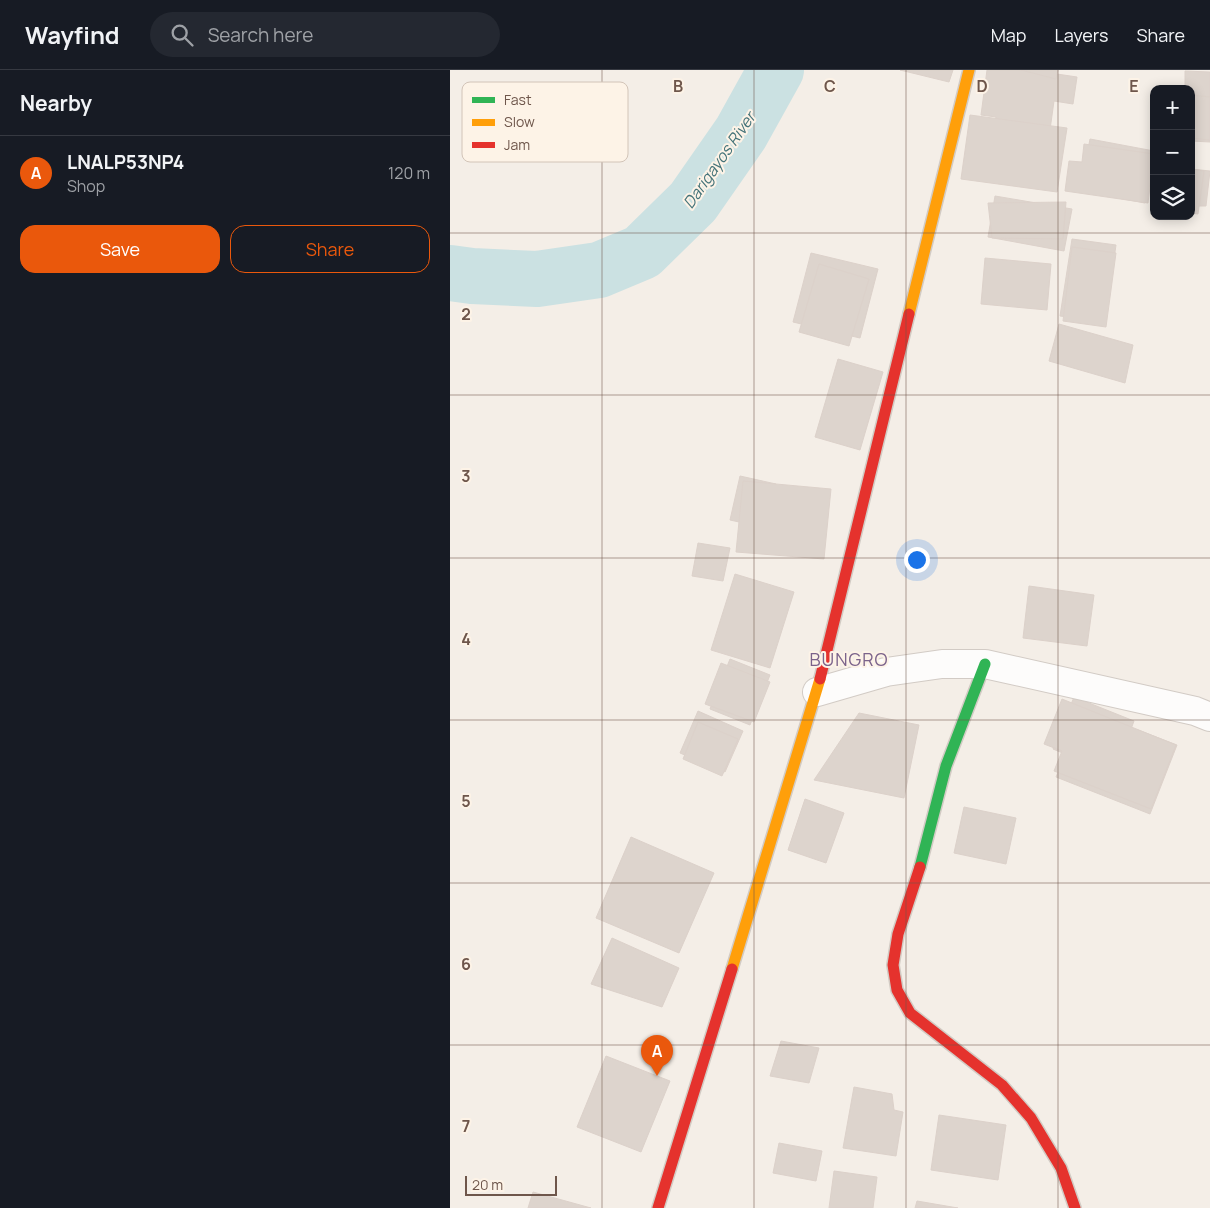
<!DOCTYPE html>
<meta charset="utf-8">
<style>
body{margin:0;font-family:Manrope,sans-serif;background:#242831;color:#f1f3f6}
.controls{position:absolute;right:15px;top:15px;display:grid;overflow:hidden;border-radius:10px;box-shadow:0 2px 12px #0003}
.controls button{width:45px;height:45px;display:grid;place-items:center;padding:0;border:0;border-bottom:1px solid #363941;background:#171b24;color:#f1f3f6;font:25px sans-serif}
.scale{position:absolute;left:15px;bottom:12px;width:92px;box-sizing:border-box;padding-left:5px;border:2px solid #6e564b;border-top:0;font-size:14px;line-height:18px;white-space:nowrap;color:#6e564b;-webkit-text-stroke:4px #fdf3e7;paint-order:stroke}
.you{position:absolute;left:466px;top:489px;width:18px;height:18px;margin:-12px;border:4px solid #fff;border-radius:50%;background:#1a73e8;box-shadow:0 0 0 8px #1a73e833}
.badge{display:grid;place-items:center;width:32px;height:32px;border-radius:50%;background:#ea580c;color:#fff;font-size:16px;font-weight:700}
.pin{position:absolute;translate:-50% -41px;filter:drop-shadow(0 1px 2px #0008)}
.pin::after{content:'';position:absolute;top:26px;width:18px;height:15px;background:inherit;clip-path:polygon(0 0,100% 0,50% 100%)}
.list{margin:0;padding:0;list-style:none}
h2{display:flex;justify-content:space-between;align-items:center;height:65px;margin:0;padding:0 20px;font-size:21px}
h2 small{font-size:16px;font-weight:400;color:#9ea1a6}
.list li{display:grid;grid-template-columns:32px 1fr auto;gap:15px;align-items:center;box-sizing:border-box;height:75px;padding:0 20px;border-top:1px solid #363941}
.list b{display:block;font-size:19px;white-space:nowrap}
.list p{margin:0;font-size:16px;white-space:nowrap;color:#9ea1a6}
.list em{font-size:16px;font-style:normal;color:#9ea1a6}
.actions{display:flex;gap:10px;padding:15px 20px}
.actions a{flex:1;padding:11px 0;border:1px solid #ea580c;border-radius:15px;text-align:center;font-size:18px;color:#ea580c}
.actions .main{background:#ea580c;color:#fff}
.icon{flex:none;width:28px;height:28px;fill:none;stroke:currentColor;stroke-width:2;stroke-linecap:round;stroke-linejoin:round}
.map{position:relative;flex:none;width:760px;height:1138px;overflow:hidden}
header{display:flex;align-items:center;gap:30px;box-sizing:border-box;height:70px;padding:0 25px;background:#171b24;border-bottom:1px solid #363941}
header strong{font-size:24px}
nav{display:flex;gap:28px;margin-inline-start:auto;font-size:18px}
.search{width:350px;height:45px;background:#242831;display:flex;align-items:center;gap:12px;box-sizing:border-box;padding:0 18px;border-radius:28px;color:#9ea1a6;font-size:19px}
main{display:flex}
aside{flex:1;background:#171b24}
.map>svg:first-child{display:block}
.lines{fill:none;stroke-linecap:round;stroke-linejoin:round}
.river{stroke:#cbe1e2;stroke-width:56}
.building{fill:#ddd4cd;stroke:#dcd1ca}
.street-casing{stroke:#d2cbc5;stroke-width:30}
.fast-casing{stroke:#d2cbc4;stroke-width:14}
.slow-casing{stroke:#d2cbc4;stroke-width:14}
.jam-casing{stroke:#d2cbc4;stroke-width:14}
.street{stroke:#fdfcfb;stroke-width:28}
.fast{stroke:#30b455;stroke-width:11}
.slow{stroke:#ff9f0a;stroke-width:11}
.jam{stroke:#e5322d;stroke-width:11}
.grid{fill:none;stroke:#6e564b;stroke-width:1;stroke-opacity:0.55}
.labels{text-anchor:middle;stroke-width:4;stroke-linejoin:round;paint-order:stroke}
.water-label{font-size:16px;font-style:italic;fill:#447379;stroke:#fdf3e7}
.quarter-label{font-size:18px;letter-spacing:1px;fill:#7b638b;stroke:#fdf3e7}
.key{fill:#fdf3e7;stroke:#d2c4b8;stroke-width:1}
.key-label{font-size:14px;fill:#6e564b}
.grid-label{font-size:16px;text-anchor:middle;font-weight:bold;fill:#6e564b;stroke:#fdf3e7;stroke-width:4;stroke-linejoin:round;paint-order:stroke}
</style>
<header>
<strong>Wayfind</strong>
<div class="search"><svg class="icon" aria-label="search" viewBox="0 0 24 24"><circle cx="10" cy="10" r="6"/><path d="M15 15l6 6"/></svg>Search here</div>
<nav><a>Map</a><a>Layers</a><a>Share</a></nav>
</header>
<main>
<aside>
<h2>Nearby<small></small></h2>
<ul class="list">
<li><span class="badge">A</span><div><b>LNALP53NP4</b><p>Shop</p></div><em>120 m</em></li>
</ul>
<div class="actions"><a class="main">Save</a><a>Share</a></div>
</aside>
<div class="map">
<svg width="760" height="1138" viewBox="0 0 760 1138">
<rect width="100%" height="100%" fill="#f4eee7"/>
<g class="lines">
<!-- river -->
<polyline class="river" points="0,203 22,206 87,209 149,200 192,182 243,132 291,63 326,0"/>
</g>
<!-- building -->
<g class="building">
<polygon points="450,0 503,0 499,12"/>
<polygon points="537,0 580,0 627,7 623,34 604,31 599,67 545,59 546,47 531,45"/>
<polygon points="571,0 608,0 606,9"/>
<polygon points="735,1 760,2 760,72 741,71 741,19 735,19"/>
<polygon points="742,25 760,27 760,70 741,68"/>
<polygon points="520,45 617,58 607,122 511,109"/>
<polygon points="640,69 704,81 704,91 695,133 630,121"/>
<polygon points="634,74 704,84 698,133 615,121 619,91 632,92"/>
<polygon points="741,99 760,101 756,136 741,136"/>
<polygon points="741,99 754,101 748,144 741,143"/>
<polygon points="545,126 622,139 614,181 538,167"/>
<polygon points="616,132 613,169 542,168 538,133"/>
<polygon points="622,169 666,175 655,252 610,246"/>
<polygon points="622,177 666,183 656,257 613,251"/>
<polygon points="361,183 428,199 410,268 343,252"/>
<polygon points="535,188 601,194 597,240 531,234"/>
<polygon points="369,194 419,209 399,276 349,262"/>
<polygon points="609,254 683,275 675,313 599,291"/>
<polygon points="388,289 433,302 410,380 365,367"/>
<polygon points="290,406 326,414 323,427 369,436 358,484 308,474 312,457 280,450"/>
<polygon points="293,411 381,419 374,489 286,482"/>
<polygon points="248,473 280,478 273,511 242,506"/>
<polygon points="285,504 344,522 320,598 261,580"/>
<polygon points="579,516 644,525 637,576 573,568"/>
<polygon points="280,589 320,605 300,655 260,639"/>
<polygon points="271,593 320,612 304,652 255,634"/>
<polygon points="624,627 684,651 675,675 682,676 688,660 727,675 700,744 606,707 615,684 603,679"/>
<polygon points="612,629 726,675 701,739 604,701 612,681 594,674"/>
<polygon points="248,641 293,661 275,702 230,683"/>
<polygon points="409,643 469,655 454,728 364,710"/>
<polygon points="248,652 288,669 272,706 233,689"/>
<polygon points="355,729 394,743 376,793 338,780"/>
<polygon points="514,737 566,748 556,794 504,783"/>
<polygon points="181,767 264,803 229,883 146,848"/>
<polygon points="162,868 229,898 212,937 141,914"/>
<polygon points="331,971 369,978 359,1013 320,1006"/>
<polygon points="156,986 220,1011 191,1082 127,1057"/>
<polygon points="404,1017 442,1024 444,1040 453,1042 446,1086 393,1078"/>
<polygon points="489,1045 556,1055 548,1110 481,1100"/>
<polygon points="329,1073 372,1081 366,1111 323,1103"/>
<polygon points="384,1101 427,1107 423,1138 379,1138"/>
<polygon points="83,1122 141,1138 78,1138"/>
<polygon points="467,1131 508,1138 465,1138"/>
</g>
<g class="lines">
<defs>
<polyline id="street" points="367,622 436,602 492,594 535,594 745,641 760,647"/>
<polyline id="fast" points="470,797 496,696 535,594"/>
<g id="slow">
<polyline points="459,244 519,0"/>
<polyline points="282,899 370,609"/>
</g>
<g id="jam">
<polyline points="370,609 459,244"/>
<polyline points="470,797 448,864 443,895 447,920 460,943 552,1015 581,1048 611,1098 625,1138"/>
<polyline points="208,1138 282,899"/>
</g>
</defs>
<!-- street casing -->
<use href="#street" class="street-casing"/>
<!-- fast casing -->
<use href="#fast" class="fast-casing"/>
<!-- slow casing -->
<use href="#slow" class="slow-casing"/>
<!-- jam casing -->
<use href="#jam" class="jam-casing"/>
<!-- street -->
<use href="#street" class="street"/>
<!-- fast -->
<use href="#fast" class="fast"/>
<!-- slow -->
<use href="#slow" class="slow"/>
<!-- jam -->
<use href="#jam" class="jam"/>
</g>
<!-- grid -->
<path class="grid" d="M152,0V1138M304,0V1138M456,0V1138M608,0V1138M0,163H760M0,325H760M0,488H760M0,650H760M0,813H760M0,975H760"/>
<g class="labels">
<!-- water labels -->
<g class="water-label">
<text transform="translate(269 90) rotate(-55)" y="6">Darigayos River</text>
</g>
<!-- quarter labels -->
<g class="quarter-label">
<text x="399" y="596">BUNGRO</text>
</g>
</g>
<!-- legend -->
<rect x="12" y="12" width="166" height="80" rx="8" class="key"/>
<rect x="22" y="27" width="23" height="6" fill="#30b455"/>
<rect x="22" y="49" width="23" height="7" fill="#ff9f0a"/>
<rect x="22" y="72" width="23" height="6" fill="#e5322d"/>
<g class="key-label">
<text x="54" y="35">Fast</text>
<text x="54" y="57">Slow</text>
<text x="54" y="80">Jam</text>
</g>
<g class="grid-label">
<text x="228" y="22">B</text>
<text x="380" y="22">C</text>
<text x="532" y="22">D</text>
<text x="684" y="22">E</text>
<text x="16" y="250">2</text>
<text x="16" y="412">3</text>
<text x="16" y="575">4</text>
<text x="16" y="737">5</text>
<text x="16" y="900">6</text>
<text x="16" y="1062">7</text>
</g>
</svg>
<div class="controls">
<button>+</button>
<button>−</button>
<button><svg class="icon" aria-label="layers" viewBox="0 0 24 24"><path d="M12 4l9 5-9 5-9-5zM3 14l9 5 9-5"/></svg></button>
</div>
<div class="scale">20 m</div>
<div class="you"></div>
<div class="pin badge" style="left:207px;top:1006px">A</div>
</div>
</main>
